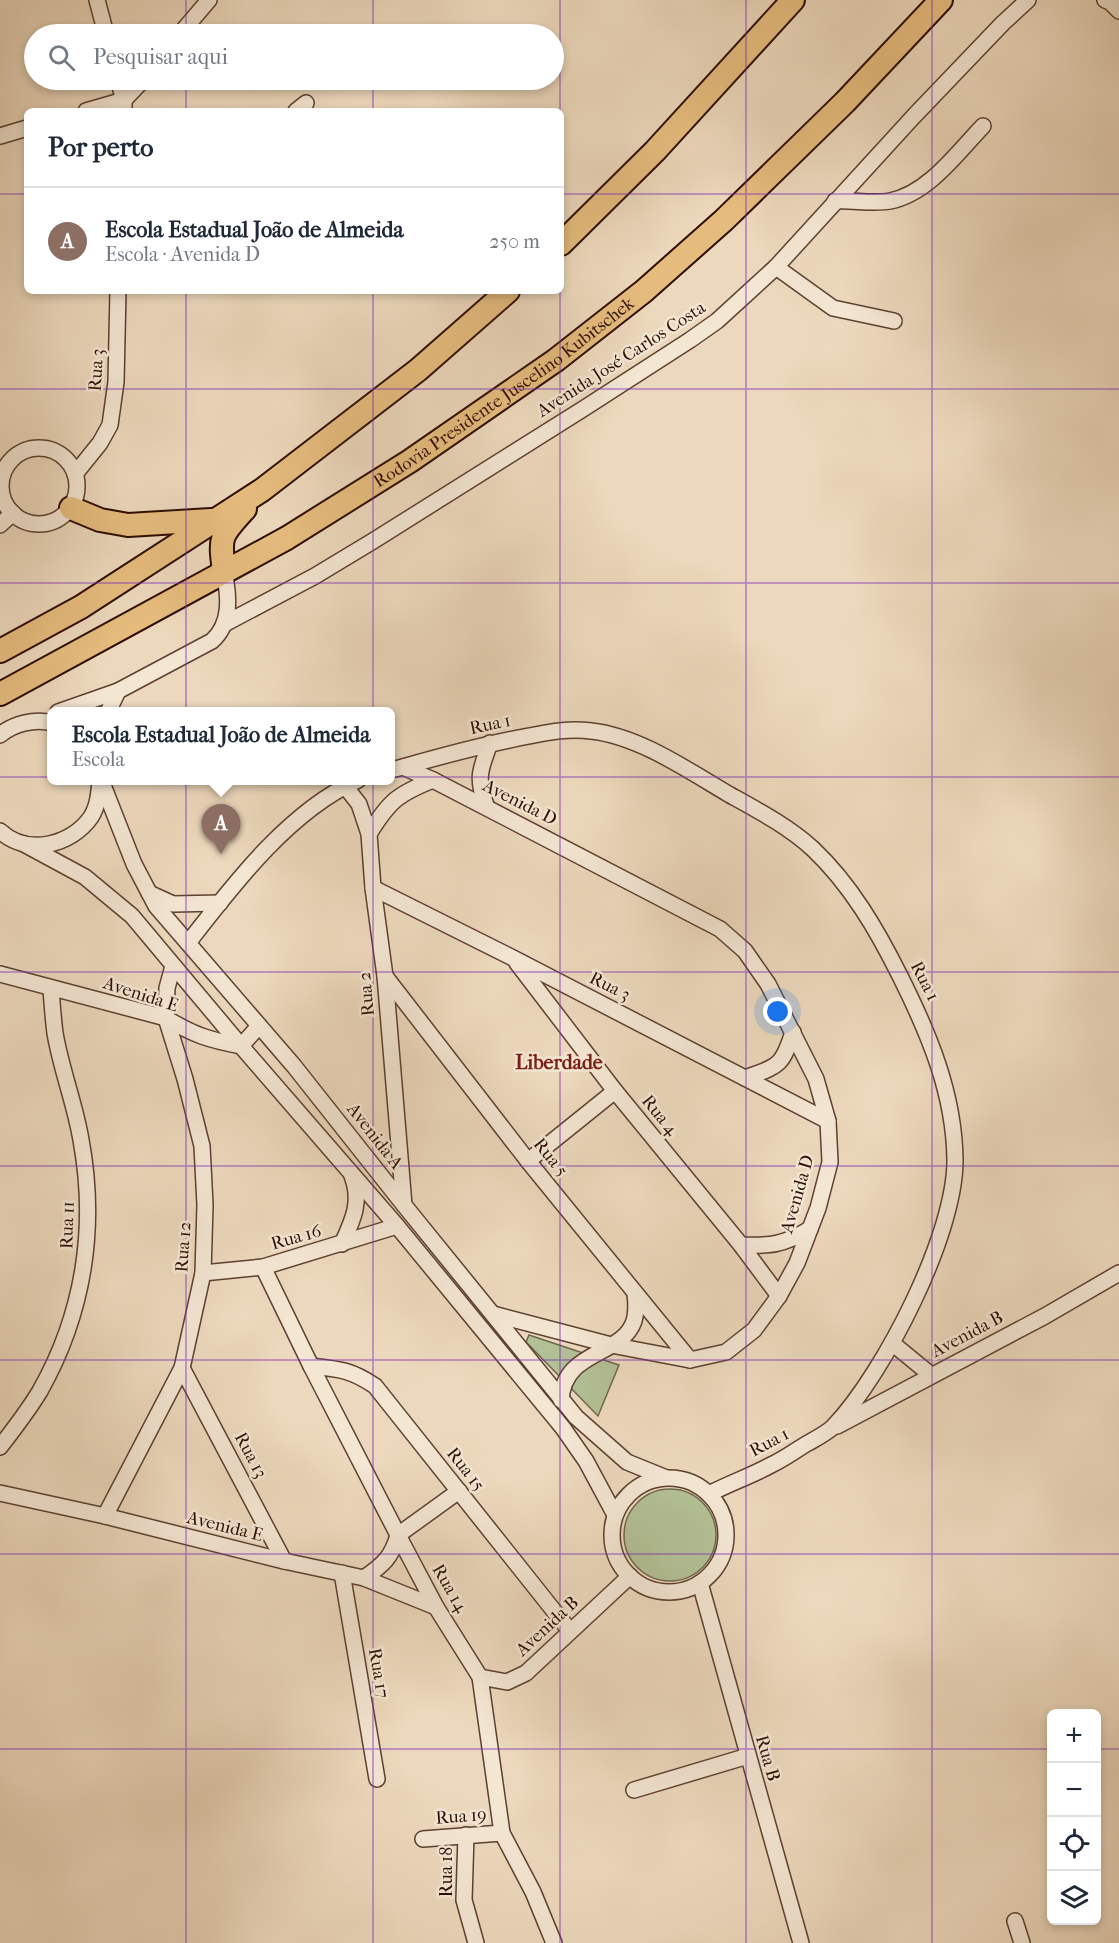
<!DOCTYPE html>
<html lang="pt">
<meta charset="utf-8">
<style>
body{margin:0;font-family:"IM FELL French Canon",serif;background:#f6f6f7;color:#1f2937}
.controls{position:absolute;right:18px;bottom:18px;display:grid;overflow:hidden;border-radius:9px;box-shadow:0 3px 9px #0003}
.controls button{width:54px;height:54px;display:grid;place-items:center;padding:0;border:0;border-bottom:2px solid #e0e1e3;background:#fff;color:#1f2937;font:30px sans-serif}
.you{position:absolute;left:778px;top:1012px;width:21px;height:21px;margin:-15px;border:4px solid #fff;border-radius:50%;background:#1a73e8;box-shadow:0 0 0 9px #1a73e833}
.badge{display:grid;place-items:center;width:39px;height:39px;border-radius:50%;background:#8f2418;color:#fff;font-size:20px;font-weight:700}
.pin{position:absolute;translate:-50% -50px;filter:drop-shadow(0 2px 3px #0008)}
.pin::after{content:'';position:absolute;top:32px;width:21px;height:18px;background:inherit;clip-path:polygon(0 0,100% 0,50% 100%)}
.popup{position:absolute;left:47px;top:707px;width:348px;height:78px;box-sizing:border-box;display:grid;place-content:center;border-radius:9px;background:#fff;filter:drop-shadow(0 2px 4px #0005);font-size:20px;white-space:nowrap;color:#747a83}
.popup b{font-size:22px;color:#1f2937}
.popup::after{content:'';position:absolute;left:50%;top:100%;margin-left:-12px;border:12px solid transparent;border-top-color:#fff}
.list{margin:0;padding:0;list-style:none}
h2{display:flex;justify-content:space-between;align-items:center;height:78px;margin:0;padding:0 24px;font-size:26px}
h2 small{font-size:20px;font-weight:400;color:#747a83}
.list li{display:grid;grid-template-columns:39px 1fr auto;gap:18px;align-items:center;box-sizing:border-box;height:108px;padding:0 24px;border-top:2px solid #e0e1e3}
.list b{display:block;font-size:22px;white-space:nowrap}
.list p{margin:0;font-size:20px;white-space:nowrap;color:#747a83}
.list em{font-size:20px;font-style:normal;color:#747a83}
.icon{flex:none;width:33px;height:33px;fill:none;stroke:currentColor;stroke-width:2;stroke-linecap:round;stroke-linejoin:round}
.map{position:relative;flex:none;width:1119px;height:1943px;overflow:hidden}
.search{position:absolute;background:#fff;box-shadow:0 3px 9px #0003;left:24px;top:24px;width:540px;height:66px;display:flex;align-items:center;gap:15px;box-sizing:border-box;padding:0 21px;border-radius:33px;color:#747a83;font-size:22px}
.panel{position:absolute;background:#fff;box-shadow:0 3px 9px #0003;left:24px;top:108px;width:540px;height:186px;border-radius:9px}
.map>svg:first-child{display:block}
.green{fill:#b2c095;stroke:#70664c;stroke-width:1.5}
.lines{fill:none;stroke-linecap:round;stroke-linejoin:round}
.minor-casing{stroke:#5d4030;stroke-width:18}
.highway-casing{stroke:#2d0d02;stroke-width:26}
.minor{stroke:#f3e6d3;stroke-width:15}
.highway{stroke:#e6bc7e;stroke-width:22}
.grid{fill:none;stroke:#7b2cbf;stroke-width:1.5;stroke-opacity:0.55}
.labels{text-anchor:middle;stroke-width:5;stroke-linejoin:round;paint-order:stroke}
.street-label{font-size:18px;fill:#2d0d02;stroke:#f3e6d3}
.neighbourhood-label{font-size:20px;font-weight:bold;fill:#7a1f14;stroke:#f3e6d3}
</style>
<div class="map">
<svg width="1119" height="1943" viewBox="0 0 1119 1943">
<rect width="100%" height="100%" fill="#ecd8bc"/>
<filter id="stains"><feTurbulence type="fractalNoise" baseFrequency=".00333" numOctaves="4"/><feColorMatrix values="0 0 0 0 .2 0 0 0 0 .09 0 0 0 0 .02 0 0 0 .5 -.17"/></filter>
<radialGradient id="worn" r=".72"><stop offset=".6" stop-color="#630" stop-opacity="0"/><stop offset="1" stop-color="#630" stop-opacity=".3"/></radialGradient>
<!-- green -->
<g class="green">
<polygon points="529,1335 619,1365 598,1416 526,1342"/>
<circle cx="670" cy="1535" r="46"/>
</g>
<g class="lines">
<defs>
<g id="minor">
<polyline points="97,0 106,34"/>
<polyline points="1105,0 1110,2 1119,11"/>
<polyline points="180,34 209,0"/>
<polyline points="118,80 124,100 124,111"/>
<polyline points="86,111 124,100 143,80"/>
<polyline points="296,111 306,103"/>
<polyline points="0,136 27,128"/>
<path d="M835,201C853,200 873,204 890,201C928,194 958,152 983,126"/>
<polyline points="776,267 833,308 894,321"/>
<circle cx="39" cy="486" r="38"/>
<polyline points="75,474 100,443 110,425 116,382 118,291"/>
<polyline points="0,525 13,513"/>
<polyline points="226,623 315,576 373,541 583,409 690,340 717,321 776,267 914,116 1003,23 1028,0"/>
<path d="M58,712L118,691L212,641C232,623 229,596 224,571"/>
<polyline points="108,712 118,691"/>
<path d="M0,735C13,724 35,718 52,723"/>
<path d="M403,767C445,755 486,744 529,736C549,732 570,728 591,731C639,736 689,771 730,795C759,811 789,827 813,849C851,885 877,930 900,976C929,1034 954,1093 955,1159C956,1233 885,1372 834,1426C827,1433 817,1438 808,1443C796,1450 784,1459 771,1465C751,1476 730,1483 709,1494"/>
<polyline points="391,770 403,767 433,780 720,929 745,951 768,984 816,1079 828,1121 830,1162 818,1208 797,1263 779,1296 754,1330 726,1352 690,1360 611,1345 493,1314"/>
<polyline points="101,780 134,864 156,906 294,1066 404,1205 576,1417 627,1462 664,1477"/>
<polyline points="345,786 359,804 369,834 373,888 385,976 404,1205"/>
<path d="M486,805C476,778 480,770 490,743"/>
<path d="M0,831C27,856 71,846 91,817C98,806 99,793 100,780"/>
<path d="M369,834C389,801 398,794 433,780"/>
<polyline points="24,844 85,877 132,916 241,1046 397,1226 563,1428 586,1461 615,1515"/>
<polyline points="373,888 513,958 828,1121"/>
<polyline points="149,893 173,904 220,903"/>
<path d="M188,943C233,885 289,811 358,780"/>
<polyline points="517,963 615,1091 741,1245 779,1296"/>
<path d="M0,974L166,1018C193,1035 210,1040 241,1046L259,1026"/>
<polyline points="385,976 528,1161 690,1360"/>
<path d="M745,1078C778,1066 782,1067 793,1032"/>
<polyline points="528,1161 615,1091"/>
<path d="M342,1244C353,1220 362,1201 352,1176"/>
<path d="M741,1245C771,1246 783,1245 810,1229"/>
<polyline points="263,1267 311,1366 398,1535 436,1607 480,1677 502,1833 533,1892 554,1943"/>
<polyline points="203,1273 263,1267 397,1226"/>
<polyline points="892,1343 931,1375"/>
<path d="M311,1366C340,1369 351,1370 375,1386L570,1631"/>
<polyline points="182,1368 284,1561"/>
<path d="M561,1400C564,1349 622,1357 634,1321C637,1312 636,1302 635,1293"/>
<polyline points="837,1426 1045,1316 1119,1273"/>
<path d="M0,1447C14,1429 28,1411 40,1391C84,1313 97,1227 81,1140C75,1104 61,1069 55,1033C53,1018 52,1003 51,988"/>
<circle cx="669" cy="1535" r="57"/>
<polyline points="0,1493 105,1516 284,1561 364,1578 436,1607"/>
<polyline points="105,1516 182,1368 203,1273 205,1205 202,1146 185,1079 166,1018 167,988 173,966"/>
<polyline points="342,1573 377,1779"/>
<path d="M364,1578C383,1565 392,1557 398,1535L459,1491"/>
<polyline points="700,1583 801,1943"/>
<polyline points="480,1677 507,1682 526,1673 630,1576"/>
<polyline points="634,1790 748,1756"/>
<polyline points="466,1835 464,1900 476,1943"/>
<polyline points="423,1839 502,1833"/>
<polyline points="1015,1921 1022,1943"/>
</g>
<g id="highway">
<polyline points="561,244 655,151 793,0"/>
<polyline points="71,508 100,520 128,525 211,520"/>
<path d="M224,571C219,536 221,535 245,509"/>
<polyline points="0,651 81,607 262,490 418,370 508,291"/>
<path id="s1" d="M0,694L287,538L410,461L556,360L644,291L724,220L845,102L941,0"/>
</g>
</defs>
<!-- minor casing -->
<use href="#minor" class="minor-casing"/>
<!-- highway casing -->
<use href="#highway" class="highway-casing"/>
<!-- minor -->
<use href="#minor" class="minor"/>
<!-- highway -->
<use href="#highway" class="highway"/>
</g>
<!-- grid -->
<path class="grid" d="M186,0V34M373,0V34M560,0V111M746,0V1943M932,0V1943M186,80V111M373,80V111M0,194H27M561,194H1119M186,291V1943M373,291V1943M560,291V1943M0,389H1119M0,583H1119M0,777H1119M0,972H1119M0,1166H1119M0,1360H1119M0,1554H1119M0,1749H1052M1096,1749H1119"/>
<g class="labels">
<!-- street labels -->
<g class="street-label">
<text transform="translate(621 359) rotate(-33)" y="6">Avenida José Carlos Costa</text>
<text transform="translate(96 370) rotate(-86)" y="6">Rua 3</text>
<text dy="6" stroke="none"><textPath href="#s1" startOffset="588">Rodovia Presidente Juscelino Kubitschek</textPath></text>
<text transform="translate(490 724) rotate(-12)" y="6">Rua 1</text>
<text transform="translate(520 802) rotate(27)" y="6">Avenida D</text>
<text transform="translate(925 981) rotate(63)" y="6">Rua 1</text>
<text transform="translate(610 986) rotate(27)" y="6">Rua 3</text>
<text transform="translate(141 994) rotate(18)" y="6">Avenida E</text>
<text transform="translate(366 994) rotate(-95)" y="6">Rua 2</text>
<text transform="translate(660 1115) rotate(51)" y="6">Rua 4</text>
<text transform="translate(375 1136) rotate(52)" y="6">Avenida A</text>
<text transform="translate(551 1157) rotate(51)" y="6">Rua 5</text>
<text transform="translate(797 1194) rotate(-74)" y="6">Avenida D</text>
<text transform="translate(67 1225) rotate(-88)" y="6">Rua 11</text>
<text transform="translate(296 1237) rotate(-16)" y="6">Rua 16</text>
<text transform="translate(183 1247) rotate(-86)" y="6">Rua 12</text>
<text transform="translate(967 1334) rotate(-28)" y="6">Avenida B</text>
<text transform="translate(769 1442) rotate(-28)" y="6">Rua 1</text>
<text transform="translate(251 1455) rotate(62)" y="6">Rua 13</text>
<text transform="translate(466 1469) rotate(52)" y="6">Rua 15</text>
<text transform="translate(225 1526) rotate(14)" y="6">Avenida E</text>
<text transform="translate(450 1588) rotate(60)" y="6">Rua 14</text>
<text transform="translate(547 1626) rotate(-43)" y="6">Avenida B</text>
<text transform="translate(379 1673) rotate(80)" y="6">Rua 17</text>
<text transform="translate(768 1758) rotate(74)" y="6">Rua B</text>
<text transform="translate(461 1816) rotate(-4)" y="6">Rua 19</text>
<text transform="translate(446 1872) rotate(-90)" y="6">Rua 18</text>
</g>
<!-- neighbourhood labels -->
<g class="neighbourhood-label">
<text x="559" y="1069">Liberdade</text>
</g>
</g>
<rect width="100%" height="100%" filter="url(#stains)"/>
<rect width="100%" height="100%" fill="url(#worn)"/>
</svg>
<div class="controls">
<button>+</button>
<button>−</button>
<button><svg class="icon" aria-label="locate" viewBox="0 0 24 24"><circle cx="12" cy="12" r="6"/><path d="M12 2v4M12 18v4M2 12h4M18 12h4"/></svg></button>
<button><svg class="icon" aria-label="layers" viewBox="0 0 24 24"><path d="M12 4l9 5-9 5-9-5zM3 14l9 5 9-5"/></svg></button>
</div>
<div class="you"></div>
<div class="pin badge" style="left:221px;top:854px;background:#8d6e63">A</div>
<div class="popup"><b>Escola Estadual João de Almeida</b>Escola</div>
<div class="search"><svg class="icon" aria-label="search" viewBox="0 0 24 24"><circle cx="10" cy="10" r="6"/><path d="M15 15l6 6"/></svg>Pesquisar aqui</div>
<section class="panel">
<h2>Por perto<small></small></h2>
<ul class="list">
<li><span class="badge" style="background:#8d6e63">A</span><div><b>Escola Estadual João de Almeida</b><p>Escola · Avenida D</p></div><em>250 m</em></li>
</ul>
</section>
</div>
